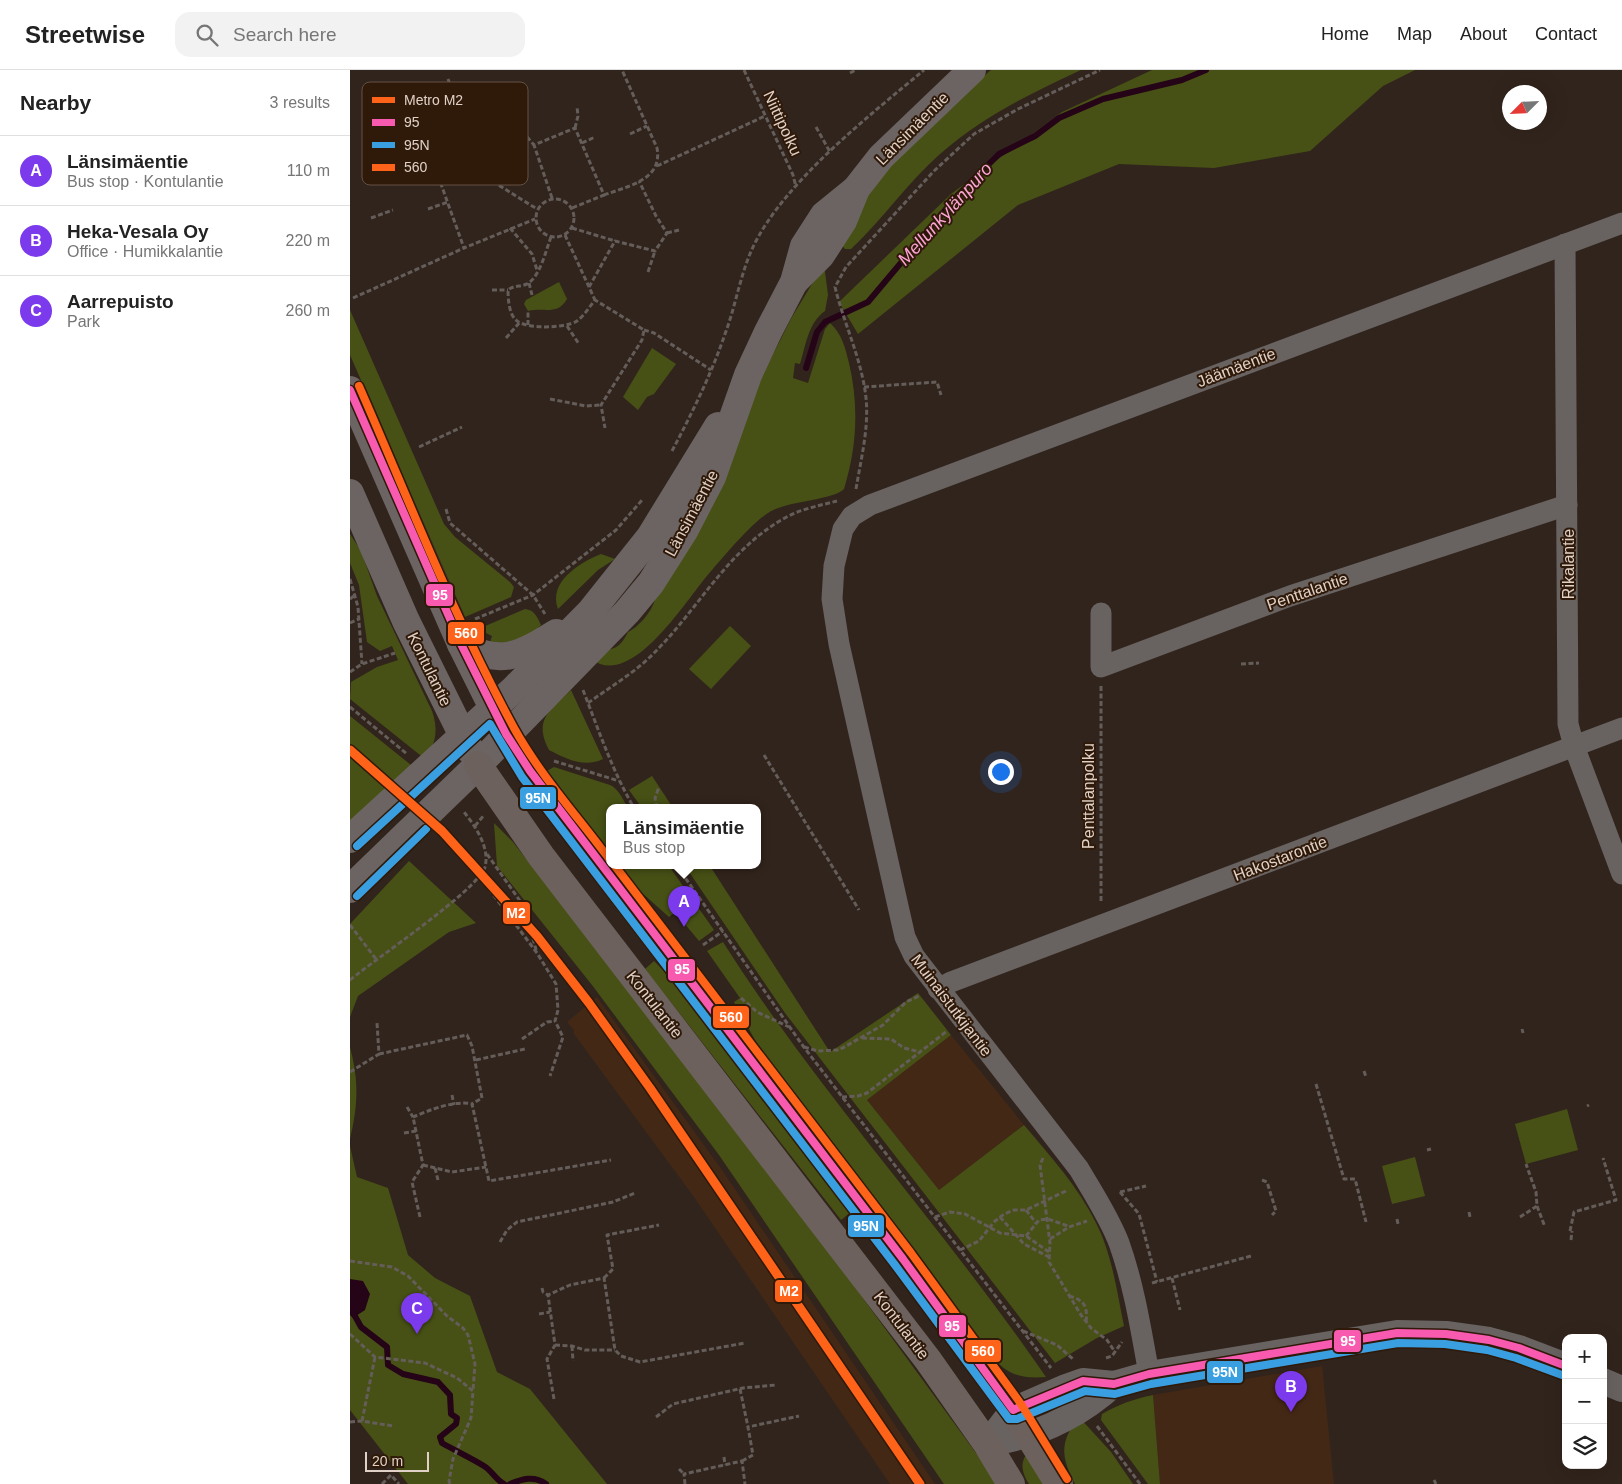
<!DOCTYPE html>
<meta charset="utf-8">
<style>
body{margin:0;font-family:Arial,sans-serif;background:#f2f2f2;color:#222}
.controls{position:absolute;right:15px;bottom:15px;display:grid;overflow:hidden;border-radius:10px;box-shadow:0 5px 20px #0002}
.controls button{width:45px;height:45px;display:grid;place-items:center;padding:0;border:0;border-bottom:1px solid #e0e0e0;background:#fff;color:#222;font:25px sans-serif}
.compass{position:absolute;left:1152px;top:15px;width:45px;height:45px;border-radius:50%;background:#fff;box-shadow:0 5px 20px #0002;rotate:246deg}
.scale{position:absolute;left:15px;bottom:12px;width:64px;box-sizing:border-box;padding-left:5px;border:2px solid #e0d0c6;border-top:0;font-size:14px;line-height:18px;white-space:nowrap;color:#e0d0c6;-webkit-text-stroke:4px #2f1909;paint-order:stroke}
.you{position:absolute;left:650px;top:701px;width:18px;height:18px;margin:-12px;border:4px solid #fff;border-radius:50%;background:#1a73e8;box-shadow:0 0 0 8px #1a73e833}
.badge{display:grid;place-items:center;width:32px;height:32px;border-radius:50%;background:#7c3aed;color:#fff;font-size:16px;font-weight:700}
.pin{position:absolute;translate:-50% -41px;filter:drop-shadow(0 1px 2px #0008)}
.pin::after{content:'';position:absolute;top:26px;width:18px;height:15px;background:inherit;clip-path:polygon(0 0,100% 0,50% 100%)}
.popup{position:absolute;left:256px;top:734px;width:155px;height:65px;box-sizing:border-box;display:grid;place-content:center;border-radius:10px;background:#fff;filter:drop-shadow(0 1px 4px #0005);font-size:16px;white-space:nowrap;color:#767676}
.popup b{font-size:19px;color:#222}
.popup::after{content:'';position:absolute;left:50%;top:100%;margin-left:-10px;border:10px solid transparent;border-top-color:#fff}
.list{margin:0;padding:0;list-style:none}
h2{display:flex;justify-content:space-between;align-items:center;height:65px;margin:0;padding:0 20px;font-size:21px}
h2 small{font-size:16px;font-weight:400;color:#767676}
.list li{display:grid;grid-template-columns:32px 1fr auto;gap:15px;align-items:center;box-sizing:border-box;height:70px;padding:0 20px;border-top:1px solid #e0e0e0}
.list b{display:block;font-size:19px;white-space:nowrap}
.list p{margin:0;font-size:16px;white-space:nowrap;color:#767676}
.list em{font-size:16px;font-style:normal;color:#767676}
.icon{flex:none;width:28px;height:28px;fill:none;stroke:currentColor;stroke-width:2;stroke-linecap:round;stroke-linejoin:round}
.map{position:relative;flex:none;width:1272px;height:1414px;overflow:hidden}
header{display:flex;align-items:center;gap:30px;box-sizing:border-box;height:70px;padding:0 25px;background:#fff;border-bottom:1px solid #e0e0e0}
header strong{font-size:24px}
nav{display:flex;gap:28px;margin-inline-start:auto;font-size:18px}
.search{width:350px;height:45px;background:#f2f2f2;display:flex;align-items:center;gap:12px;box-sizing:border-box;padding:0 18px;border-radius:15px;color:#767676;font-size:19px}
main{display:flex}
aside{flex:1;background:#fff}
.map>svg:first-child{display:block}
.built{fill:#442816}
.green{fill:#475115}
.water{fill:#250417}
.lines{fill:none;stroke-linecap:round;stroke-linejoin:round}
.stream{stroke:#250417;stroke-width:6}
.path{stroke:#645d59;stroke-width:3;stroke-dasharray:5 2.5;stroke-linecap:butt}
.minor{stroke:#686260;stroke-width:21}
.tertiary{stroke:#686260;stroke-width:26}
.secondary{stroke:#6c6462;stroke-width:28}
.primary{stroke:#6c615d;stroke-width:28}
.bus-1-casing{stroke:#2f1909;stroke-width:11}
.bus-2-casing{stroke:#2f1909;stroke-width:11}
.bus-3-casing{stroke:#2f1909;stroke-width:11}
.bus-1{stroke:#f75aaf;stroke-width:8}
.bus-2{stroke:#3a9fe1;stroke-width:8}
.bus-3{stroke:#ff6319;stroke-width:8}
.metro-1-casing{stroke:#2f1909;stroke-width:12}
.metro-1{stroke:#ff6319;stroke-width:9}
.labels{text-anchor:middle;stroke-width:4;stroke-linejoin:round;paint-order:stroke}
.street-label{font-size:16px;fill:#e0d0c6;stroke:#2f1909}
.water-label{font-size:18px;font-style:italic;fill:#fda5d5;stroke:#2f1909}
.key{fill:#2f1909;stroke:#645042;stroke-width:1}
.key-label{font-size:14px;fill:#e0d0c6}
.line-badge{stroke:#2f1909;stroke-width:2}
.badge-label{font-size:14px;text-anchor:middle;font-weight:bold;fill:#fff}
</style>
<header>
<strong>Streetwise</strong>
<div class="search"><svg class="icon" aria-label="search" viewBox="0 0 24 24"><circle cx="10" cy="10" r="6"/><path d="M15 15l6 6"/></svg>Search here</div>
<nav><a>Home</a><a>Map</a><a>About</a><a>Contact</a></nav>
</header>
<main>
<aside>
<h2>Nearby<small>3 results</small></h2>
<ul class="list">
<li><span class="badge">A</span><div><b>Länsimäentie</b><p>Bus stop · Kontulantie</p></div><em>110 m</em></li>
<li><span class="badge">B</span><div><b>Heka-Vesala Oy</b><p>Office · Humikkalantie</p></div><em>220 m</em></li>
<li><span class="badge">C</span><div><b>Aarrepuisto</b><p>Park</p></div><em>260 m</em></li>
</ul>
</aside>
<div class="map">
<svg width="1272" height="1414" viewBox="0 0 1272 1414">
<rect width="100%" height="100%" fill="#31241c"/>
<!-- built -->
<g class="built">
<polygon points="247,927 372,1100 585,1414 540,1414 344,1127 224,964 224,960 217,952"/>
<polygon points="601,965 674,1055 589,1120 517,1030"/>
<polygon points="972,1296 984,1414 810,1414 803,1325"/>
</g>
<!-- green -->
<g class="green">
<path d="M641,0H731C678,25 635,45 590,84C558,112 533,149 501,179H495L490,173C524,103 582,50 641,0Z"/>
<polygon points="802,0 1065,0 1033,16 960,81 864,98 769,94 668,135 508,264 489,232 601,124 712,42"/>
<path d="M474,194L478,225L475,241C458,253 456,275 450,294L445,293L443,308L458,313L475,259L480,253C492,264 495,277 499,293C509,336 507,377 494,419C481,431 438,430 418,443C400,455 377,483 362,500C338,526 283,621 241,589C259,572 265,588 278,562C289,557 304,539 305,528L377,392L413,304L442,247Z"/>
<path d="M209,212L217,229C207,246 195,237 178,241L174,234L176,230Z"/>
<polygon points="0,240 94,454 105,467 160,512 164,517 161,527 115,547 0,285"/>
<polygon points="302,278 326,294 304,324 297,327 288,340 273,327"/>
<path d="M0,464L11,481L27,526L82,641C88,658 87,673 75,689L0,629L1,612L27,597L48,590L42,576L30,581L17,572L9,515L0,493Z"/>
<path d="M251,484L265,489L248,500L208,539C198,512 229,493 251,484Z"/>
<path d="M175,539C185,540 187,547 191,555C173,573 165,574 140,572L142,566L128,559Z"/>
<polygon points="380,556 401,576 361,619 339,599"/>
<path d="M221,620L253,689C235,698 216,689 199,680C183,650 200,640 221,620Z"/>
<polygon points="0,646 61,695 0,762"/>
<path d="M204,697L260,715C269,719 273,730 278,738H260V788L197,701Z"/>
<polygon points="302,706 323,738 292,738 279,720"/>
<polygon points="144,753 163,772 458,1153 634,1394 646,1414 594,1414 369,1085 242,915 147,796"/>
<polygon points="59,791 126,853 99,862 8,926 0,947 0,854"/>
<polygon points="266,796 319,796 364,860 349,871 325,842 319,847 291,822"/>
<path d="M335,796H360L480,982L568,923L601,965L517,1030L589,1120L674,1055C700,1086 728,1116 746,1153C762,1184 767,1222 774,1256L747,1268L705,1293L435,943Z"/>
<path d="M373,872C470,1025 594,1158 696,1307C670,1309 658,1305 640,1285L415,988L384,932L390,928L357,881Z"/>
<polygon points="304,891 321,908 501,1142 491,1150 295,899"/>
<path d="M0,977C9,1012 8,1034 0,1069Z"/>
<polygon points="1217,1039 1228,1080 1176,1094 1165,1054"/>
<polygon points="0,1076 7,1107 38,1118 58,1185 85,1208 120,1226 147,1302 180,1319 257,1414 58,1414 0,1340"/>
<polygon points="1065,1087 1075,1126 1042,1134 1032,1096"/>
<path d="M803,1325L810,1414H798L751,1350L752,1344C769,1334 784,1329 803,1325Z"/>
<path d="M729,1347L761,1382L783,1414H725C711,1387 709,1372 729,1347Z"/>
<path d="M677,1384L697,1414H679C673,1405 669,1393 677,1384Z"/>
</g>
<!-- water -->
<polygon class="water" points="0,1209 13,1211 20,1224 15,1240 3,1248 0,1245"/>
<g class="lines">
<!-- stream -->
<g class="stream">
<polyline points="456,298 467,262 475,252 518,232 608,125 649,84 685,66 709,48 753,29 832,10 856,0"/>
<path d="M0,1237L11,1257L37,1277L38,1295L53,1304L88,1312L100,1325L101,1344L107,1348L106,1354L90,1367L92,1373C106,1381 121,1388 134,1396C142,1401 146,1410 154,1414"/>
<path d="M160,1414C172,1409 184,1405 196,1414"/>
</g>
<!-- path -->
<g class="path">
<polyline points="394,0 443,105 446,117"/>
<polyline points="500,3 506,0"/>
<polyline points="98,9 127,89 142,111 187,139"/>
<polyline points="466,57 480,82"/>
<polyline points="225,58 228,46 227,37"/>
<polyline points="172,61 184,75"/>
<polyline points="280,64 297,56"/>
<polyline points="232,73 245,67"/>
<polyline points="127,89 87,103 114,178 185,149"/>
<polyline points="307,96 415,46"/>
<polyline points="68,97 78,98 87,103"/>
<path d="M254,125C278,116 313,110 307,78L272,0"/>
<polyline points="202,128 184,75 225,58 254,125 222,138"/>
<circle cx="205" cy="148" r="19"/>
<polyline points="78,139 98,132"/>
<polyline points="21,148 43,140"/>
<polyline points="160,158 182,184 187,200"/>
<polyline points="222,158 265,171"/>
<polyline points="317,163 329,160"/>
<polyline points="215,165 245,230"/>
<path d="M201,167C196,180 190,207 177,214C170,217 164,215 158,220C158,229 159,244 166,250C176,260 216,258 227,251C234,246 240,236 245,230L294,260L292,270L251,335L255,358"/>
<polyline points="298,202 305,181"/>
<polyline points="179,213 182,225"/>
<polyline points="239,217 265,171 305,181 317,163 306,146 289,111"/>
<polyline points="142,220 158,220"/>
<polyline points="3,228 114,178"/>
<polyline points="178,255 178,241"/>
<polyline points="217,256 229,274"/>
<polyline points="294,260 304,263 361,300"/>
<polyline points="156,268 170,252"/>
<polyline points="514,317 587,312 591,325"/>
<polyline points="200,329 236,336 251,335"/>
<polyline points="69,377 112,357"/>
<path d="M322,381C342,343 361,305 375,264C386,235 390,205 403,177C434,112 519,46 574,0"/>
<path d="M506,419C511,389 519,358 516,328C512,290 494,254 485,217L496,197L584,101L624,64L668,39L750,0"/>
<polyline points="96,439 100,453 183,525 195,544"/>
<polyline points="0,509 8,537 12,594"/>
<polyline points="0,529 5,525"/>
<polyline points="125,549 183,525 266,460 293,429"/>
<polyline points="0,553 9,549"/>
<polyline points="891,594 909,593"/>
<polyline points="0,602 12,594 45,583"/>
<polyline points="751,616 751,832"/>
<path d="M233,620C249,661 262,700 284,738"/>
<path d="M238,633C260,617 286,602 305,582C349,538 377,481 433,449C450,439 468,436 487,431"/>
<polyline points="0,637 57,684"/>
<polyline points="414,685 509,840"/>
<polyline points="204,691 269,711"/>
<polyline points="307,738 305,728 309,717"/>
<polyline points="125,756 134,745"/>
<polyline points="137,784 175,838 186,880"/>
<polyline points="327,796 453,976 701,1298"/>
<polyline points="130,807 187,883 206,914 208,940 205,951 213,967 200,1006"/>
<polyline points="0,855 26,889"/>
<polyline points="353,875 373,861"/>
<path d="M0,910C24,890 128,820 135,797C140,778 126,757 114,742"/>
<polyline points="391,928 407,942 439,957"/>
<polyline points="1172,959 1173,963"/>
<polyline points="512,968 541,969 554,978 570,982"/>
<polyline points="172,969 197,952 205,951"/>
<polyline points="454,977 468,981 489,980 533,955 556,932 569,926"/>
<polyline points="29,984 117,965 122,976 132,1028 122,1034"/>
<polyline points="126,990 175,979"/>
<polyline points="1014,1001 1016,1007"/>
<polyline points="0,1002 29,984 27,953"/>
<polyline points="966,1014 994,1109 1005,1109 1016,1152"/>
<polyline points="102,1025 104,1035"/>
<polyline points="492,1027 508,1026 517,1023 597,961"/>
<polyline points="1237,1036 1239,1035"/>
<polyline points="57,1037 63,1047"/>
<polyline points="54,1063 66,1061"/>
<polyline points="1077,1080 1081,1079"/>
<polyline points="693,1088 690,1095 700,1173 699,1192 731,1245 741,1258 757,1270 765,1282"/>
<polyline points="73,1095 102,1102 136,1097"/>
<polyline points="85,1098 88,1110"/>
<polyline points="912,1110 917,1112 926,1141 922,1145"/>
<polyline points="770,1122 789,1144 807,1212"/>
<polyline points="770,1122 796,1116"/>
<polyline points="1187,1136 1195,1157"/>
<polyline points="676,1140 686,1153"/>
<polyline points="1119,1142 1120,1147"/>
<path d="M70,1147L62,1112L73,1095L63,1047C80,1040 104,1030 122,1034L139,1111L261,1090"/>
<polyline points="585,1147 600,1142 615,1144 650,1163 676,1166 699,1182"/>
<polyline points="650,1147 674,1174 699,1187"/>
<polyline points="1170,1147 1187,1136 1186,1122 1176,1094"/>
<polyline points="1047,1149 1048,1154"/>
<polyline points="1220,1161 1224,1142 1266,1130 1253,1088"/>
<polyline points="676,1166 689,1150 698,1149 718,1156"/>
<polyline points="700,1169 719,1157 737,1151"/>
<polyline points="1221,1170 1222,1161"/>
<polyline points="150,1172 157,1160 167,1152 263,1132 285,1123"/>
<polyline points="610,1180 629,1171 644,1152 654,1144 664,1140 676,1140 718,1120"/>
<polyline points="0,1191 42,1197 58,1206 97,1246 113,1258 118,1265 125,1294 123,1320"/>
<polyline points="254,1208 263,1199 257,1165 309,1155"/>
<polyline points="822,1208 830,1240"/>
<polyline points="802,1213 901,1186"/>
<polyline points="192,1218 193,1222 198,1225"/>
<path d="M719,1226C734,1230 738,1236 736,1252"/>
<polyline points="189,1244 200,1242"/>
<polyline points="673,1261 707,1275 724,1290"/>
<polyline points="0,1264 25,1287 75,1293 107,1308 123,1321 121,1348 103,1389 99,1411 100,1414"/>
<polyline points="205,1275 222,1276 235,1280 265,1280"/>
<polyline points="222,1276 223,1291"/>
<polyline points="756,1288 762,1286 772,1272"/>
<polyline points="390,1319 398,1357"/>
<polyline points="204,1329 197,1289 205,1275 198,1225 220,1215 254,1208 265,1280 271,1286 290,1292 395,1273"/>
<polyline points="306,1347 323,1334 393,1318 426,1315"/>
<polyline points="12,1351 25,1287"/>
<polyline points="0,1352 12,1351 43,1356"/>
<polyline points="747,1356 790,1414"/>
<polyline points="374,1387 375,1395"/>
<polyline points="392,1391 403,1385 398,1357 449,1346"/>
<polyline points="329,1399 334,1404"/>
<polyline points="1084,1410 1086,1414"/>
<polyline points="32,1414 41,1405 49,1414"/>
<polyline points="335,1414 334,1404 392,1391 395,1414"/>
</g>
<!-- minor -->
<g class="minor">
<polyline points="1215,174 1218,654 1224,676 1272,804"/>
<polyline points="751,543 751,597 940,526 1217,435"/>
<polyline points="588,919 601,912 1272,658"/>
<path d="M799,1304C791,1260 784,1215 769,1173C759,1147 743,1123 729,1099L564,886L555,867L489,574L482,529L484,496L493,459L502,446L520,435L1272,153"/>
</g>
<!-- tertiary -->
<g class="tertiary">
<polyline points="1253,1311 1272,1319"/>
<path d="M657,1370C696,1362 735,1341 764,1314"/>
<polyline points="637,1374 663,1340 716,1317 733,1311 764,1314 799,1304 1047,1263 1096,1264 1139,1270 1169,1278 1216,1296"/>
</g>
<!-- secondary -->
<g class="secondary">
<polyline points="445,211 471,185 493,151 506,119 531,87 622,0"/>
<polyline points="0,320 111,574 151,654"/>
<polyline points="0,423 56,551 120,680"/>
<path d="M111,574C150,597 171,585 206,563"/>
<polyline points="0,769 164,619 241,541 300,467 368,356"/>
<polyline points="0,819 128,695 277,542 301,513 334,461 362,407 398,305 418,262 444,212 454,176 474,145 506,119"/>
</g>
<!-- primary -->
<g class="primary">
<polyline points="156,664 180,701 274,826 553,1189 663,1340 709,1414"/>
<polyline points="128,695 191,786 578,1290 637,1374 661,1414"/>
</g>
<defs>
<polyline id="bus-1" points="0,320 111,574 156,664 180,701 553,1189 663,1340 733,1311 764,1314 799,1304 1047,1263 1096,1264 1139,1270 1169,1278 1216,1296"/>
<g id="bus-2">
<polyline points="7,776 140,654 172,707 545,1195 659,1349 667,1349 735,1321 765,1324 801,1314 1048,1273 1095,1274 1137,1280 1166,1288 1212,1305"/>
<polyline points="7,826 76,759"/>
</g>
<g id="bus-3">
<path d="M9,316C59,430 104,548 164,658C190,705 228,747 260,790"/>
<polyline points="265,796 561,1183 671,1334 717,1409"/>
</g>
</defs>
<!-- bus-1 casing -->
<use href="#bus-1" class="bus-1-casing"/>
<!-- bus-2 casing -->
<use href="#bus-2" class="bus-2-casing"/>
<!-- bus-3 casing -->
<use href="#bus-3" class="bus-3-casing"/>
<!-- bus-1 -->
<use href="#bus-1" class="bus-1"/>
<!-- bus-2 -->
<use href="#bus-2" class="bus-2"/>
<!-- bus-3 -->
<use href="#bus-3" class="bus-3"/>
<defs>
<polyline id="metro-1" points="0,680 92,761 187,866 239,933 300,1018 570,1414"/>
</defs>
<!-- metro-1 casing -->
<use href="#metro-1" class="metro-1-casing"/>
<!-- metro-1 -->
<use href="#metro-1" class="metro-1"/>
</g>
<g class="labels">
<!-- street labels -->
<g class="street-label">
<text transform="translate(433 53) rotate(65)" y="6">Niittipolku</text>
<text transform="translate(562 58) rotate(-45)" y="6">Länsimäentie</text>
<text transform="translate(886 297) rotate(-21)" y="6">Jäämäentie</text>
<text transform="translate(341 443) rotate(-62)" y="6">Länsimäentie</text>
<text transform="translate(1218 494) rotate(-90)" y="6">Rikalantie</text>
<text transform="translate(957 521) rotate(-19)" y="6">Penttalantie</text>
<text transform="translate(80 599) rotate(64)" y="6">Kontulantie</text>
<text transform="translate(738 726) rotate(-90)" y="6">Penttalanpolku</text>
<text transform="translate(930 788) rotate(-21)" y="6">Hakostarontie</text>
<text transform="translate(305 934) rotate(52)" y="6">Kontulantie</text>
<text transform="translate(602 935) rotate(53)" y="6">Muinaistutkijantie</text>
<text transform="translate(552 1255) rotate(53)" y="6">Kontulantie</text>
</g>
<!-- water labels -->
<g class="water-label">
<text transform="translate(595 144) rotate(-48)" y="6">Mellunkylänpuro</text>
</g>
</g>
<!-- legend -->
<rect x="12" y="12" width="166" height="103" rx="8" class="key"/>
<rect x="22" y="27" width="23" height="6" fill="#ff6319"/>
<rect x="22" y="49" width="23" height="7" fill="#f75aaf"/>
<rect x="22" y="72" width="23" height="6" fill="#3a9fe1"/>
<rect x="22" y="94" width="23" height="7" fill="#ff6319"/>
<g class="key-label">
<text x="54" y="35">Metro M2</text>
<text x="54" y="57">95</text>
<text x="54" y="80">95N</text>
<text x="54" y="102">560</text>
</g>
<g class="line-badge">
<rect x="75" y="513" width="29" height="24" rx="5" fill="#f75aaf"/>
<rect x="97" y="551" width="38" height="24" rx="5" fill="#ff6319"/>
<rect x="169" y="716" width="38" height="24" rx="5" fill="#3a9fe1"/>
<rect x="152" y="831" width="29" height="24" rx="5" fill="#ff6319"/>
<rect x="317" y="888" width="29" height="24" rx="5" fill="#f75aaf"/>
<rect x="362" y="935" width="38" height="24" rx="5" fill="#ff6319"/>
<rect x="497" y="1144" width="38" height="24" rx="5" fill="#3a9fe1"/>
<rect x="424" y="1209" width="29" height="24" rx="5" fill="#ff6319"/>
<rect x="588" y="1244" width="29" height="24" rx="5" fill="#f75aaf"/>
<rect x="983" y="1259" width="29" height="24" rx="5" fill="#f75aaf"/>
<rect x="614" y="1269" width="38" height="24" rx="5" fill="#ff6319"/>
<rect x="856" y="1290" width="38" height="24" rx="5" fill="#3a9fe1"/>
</g>
<g class="badge-label">
<text x="90" y="530">95</text>
<text x="116" y="568">560</text>
<text x="188" y="733">95N</text>
<text x="166" y="848">M2</text>
<text x="332" y="904">95</text>
<text x="381" y="952">560</text>
<text x="516" y="1161">95N</text>
<text x="439" y="1226">M2</text>
<text x="602" y="1261">95</text>
<text x="998" y="1276">95</text>
<text x="633" y="1286">560</text>
<text x="875" y="1307">95N</text>
</g>
</svg>
<div class="controls">
<button>+</button>
<button>−</button>
<button><svg class="icon" aria-label="layers" viewBox="0 0 24 24"><path d="M12 4l9 5-9 5-9-5zM3 14l9 5 9-5"/></svg></button>
</div>
<svg class="compass" viewBox="-18 -18 36 36"><path d="M0-13l5 13h-10z" fill="#e53935"/><path d="M0 13l5-13h-10z" fill="#767676"/></svg>
<div class="scale">20 m</div>
<div class="you"></div>
<div class="pin badge" style="left:334px;top:857px">A</div>
<div class="popup"><b>Länsimäentie</b>Bus stop</div>
<div class="pin badge" style="left:941px;top:1342px">B</div>
<div class="pin badge" style="left:67px;top:1264px">C</div>
</div>
</main>
